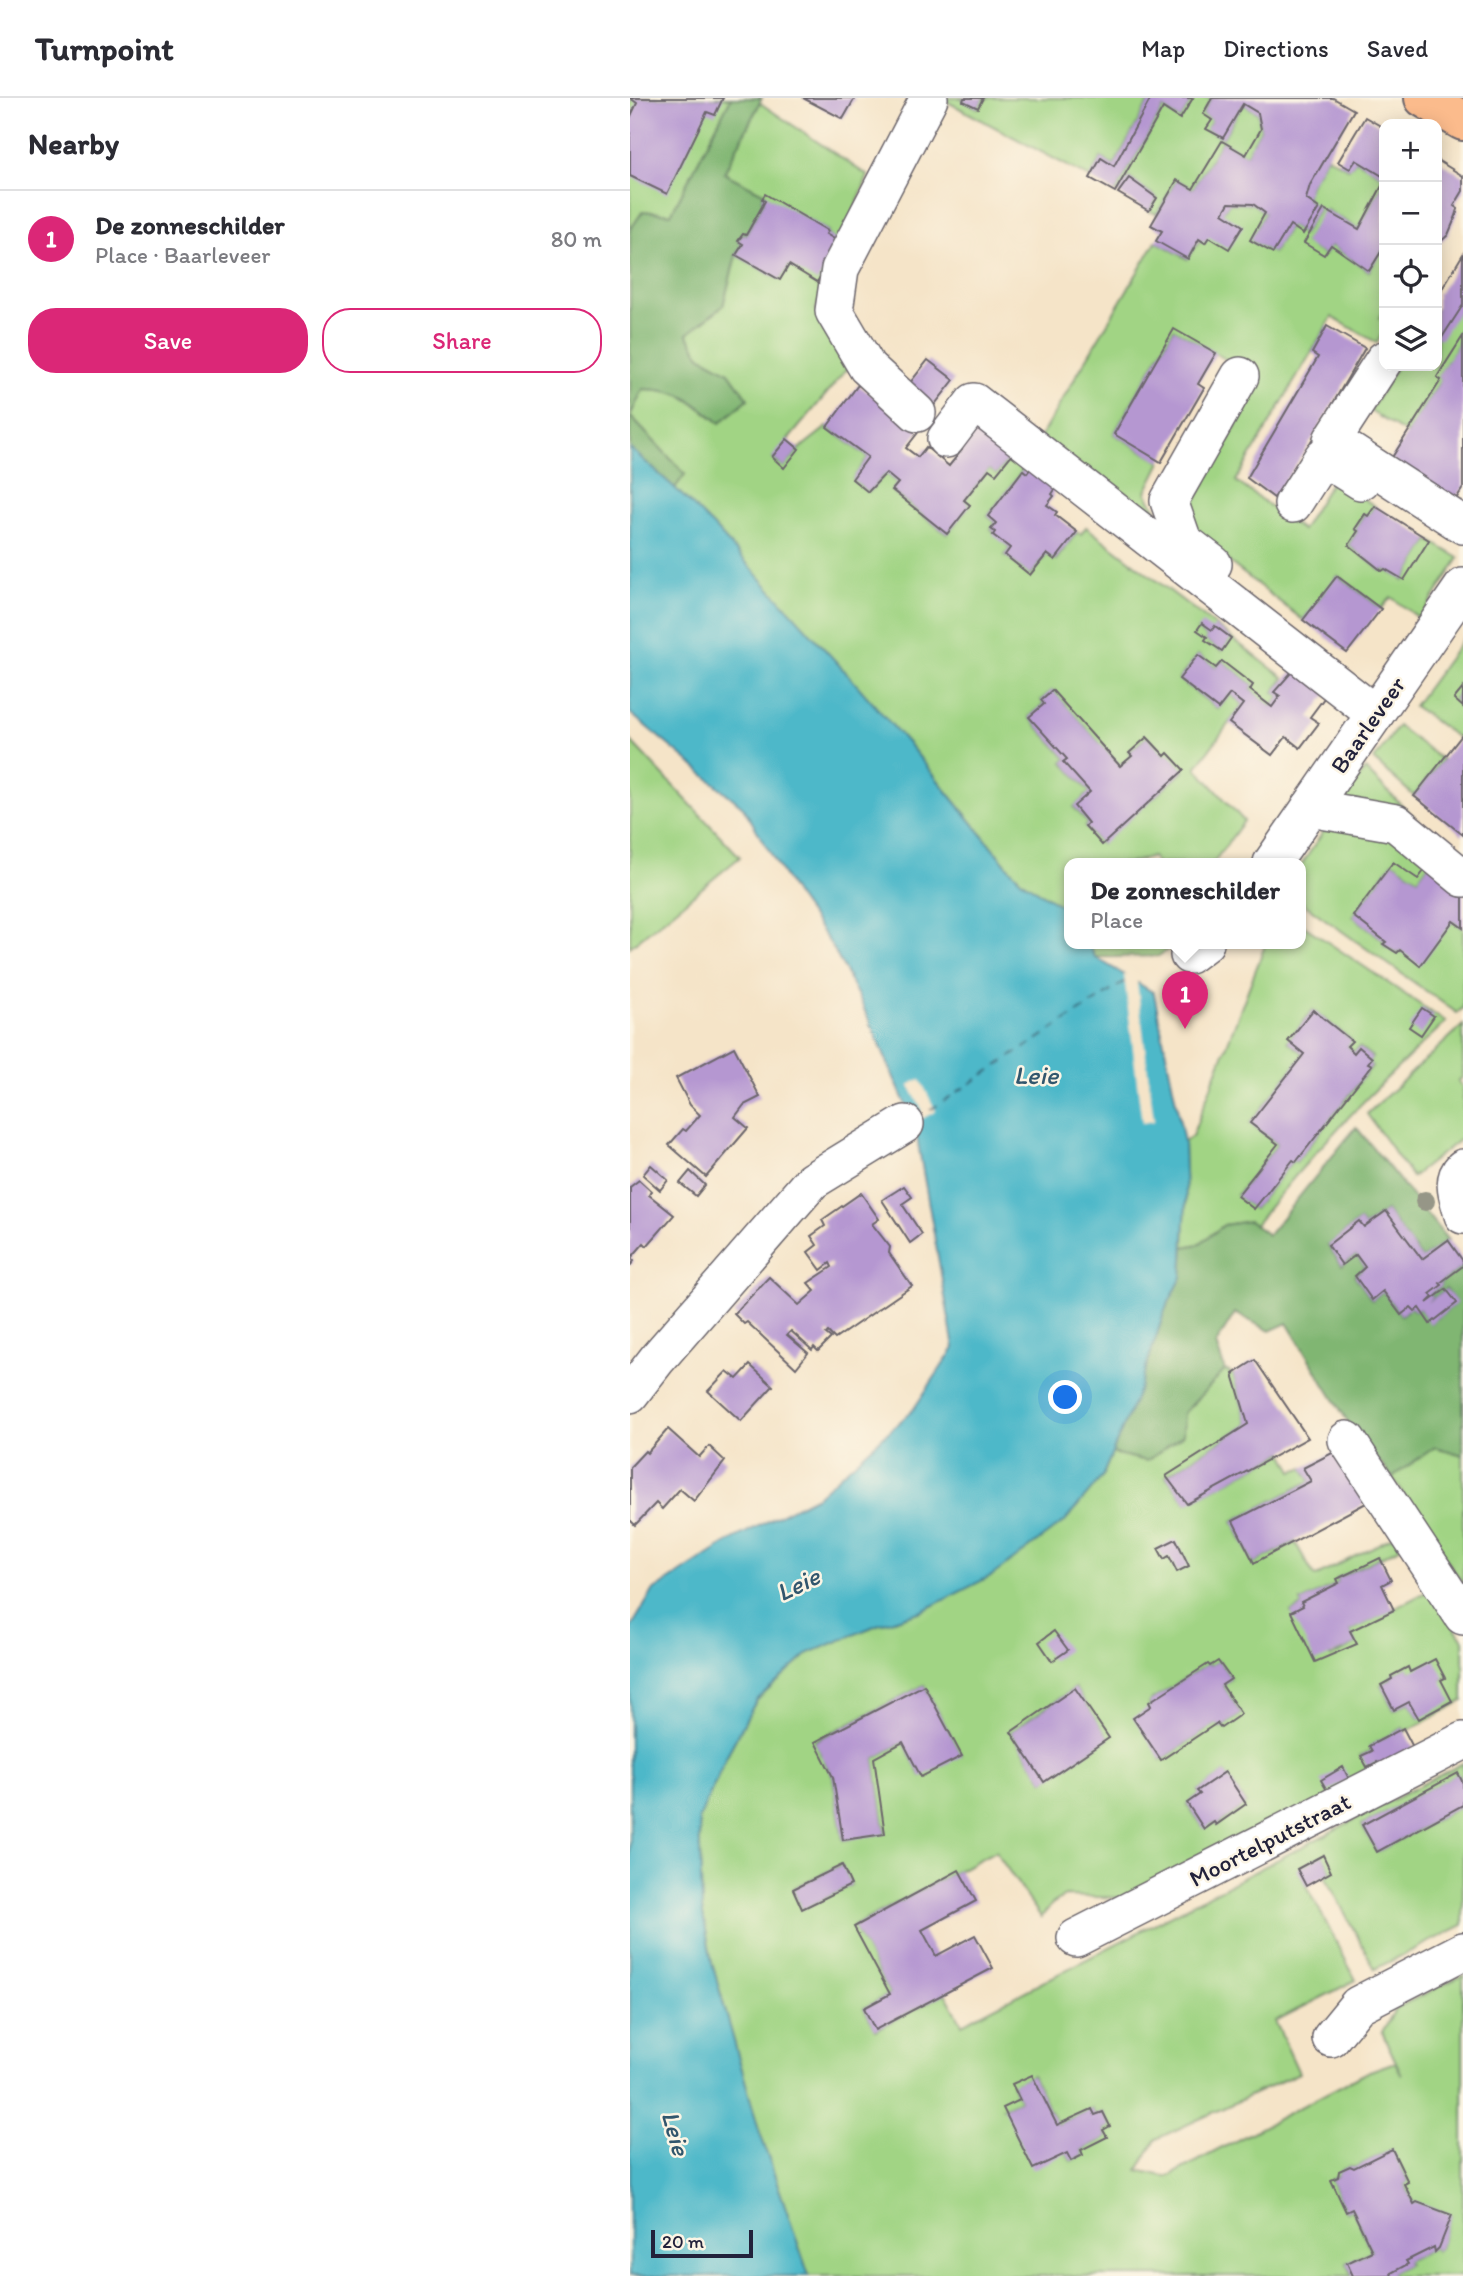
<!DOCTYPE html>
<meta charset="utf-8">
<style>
body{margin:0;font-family:Itim,sans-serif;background:#f2f2f3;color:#2b2b33}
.controls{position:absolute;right:21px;top:21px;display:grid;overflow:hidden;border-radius:14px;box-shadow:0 4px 18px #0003}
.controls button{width:63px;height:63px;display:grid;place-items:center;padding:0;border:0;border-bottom:2px solid #e1e1e2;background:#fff;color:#2b2b33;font:35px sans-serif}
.scale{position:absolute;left:21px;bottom:18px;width:102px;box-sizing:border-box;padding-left:7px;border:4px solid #22223b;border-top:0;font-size:19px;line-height:24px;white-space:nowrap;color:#22223b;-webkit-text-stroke:5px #fcf5e5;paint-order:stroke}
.you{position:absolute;left:436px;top:1300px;width:24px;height:24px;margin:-18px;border:5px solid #fff;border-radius:50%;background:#1a73e8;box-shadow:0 0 0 10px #1a73e833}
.badge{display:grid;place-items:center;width:46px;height:46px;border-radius:50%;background:#db2777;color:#fff;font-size:23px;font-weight:700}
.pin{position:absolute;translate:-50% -58px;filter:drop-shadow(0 2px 4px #0008)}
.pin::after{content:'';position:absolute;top:37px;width:24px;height:21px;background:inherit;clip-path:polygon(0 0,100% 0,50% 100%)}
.popup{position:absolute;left:434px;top:760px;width:242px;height:91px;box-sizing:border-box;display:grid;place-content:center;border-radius:14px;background:#fff;filter:drop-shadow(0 2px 5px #0005);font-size:23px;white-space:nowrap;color:#7c7c81}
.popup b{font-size:26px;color:#2b2b33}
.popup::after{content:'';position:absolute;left:50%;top:100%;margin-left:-14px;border:14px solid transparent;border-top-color:#fff}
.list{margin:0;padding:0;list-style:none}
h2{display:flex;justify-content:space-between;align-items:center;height:91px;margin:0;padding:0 28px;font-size:30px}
h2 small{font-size:23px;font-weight:400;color:#7c7c81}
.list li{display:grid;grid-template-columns:46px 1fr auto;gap:21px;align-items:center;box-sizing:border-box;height:98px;padding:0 28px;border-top:2px solid #e1e1e2}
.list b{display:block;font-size:26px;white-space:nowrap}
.list p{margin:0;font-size:23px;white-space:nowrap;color:#7c7c81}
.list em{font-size:23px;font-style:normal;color:#7c7c81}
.actions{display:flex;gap:14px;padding:21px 28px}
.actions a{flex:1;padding:16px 0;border:2px solid #db2777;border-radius:28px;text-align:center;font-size:24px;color:#db2777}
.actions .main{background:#db2777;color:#fff}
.icon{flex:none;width:38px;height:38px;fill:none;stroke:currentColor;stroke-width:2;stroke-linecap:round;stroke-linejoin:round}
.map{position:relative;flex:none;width:833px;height:2178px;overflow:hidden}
header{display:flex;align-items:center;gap:42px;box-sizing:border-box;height:98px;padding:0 35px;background:#fff;border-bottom:2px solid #e1e1e2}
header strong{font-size:33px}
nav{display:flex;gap:38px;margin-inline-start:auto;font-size:24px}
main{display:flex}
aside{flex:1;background:#fff}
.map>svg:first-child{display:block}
.green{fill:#a1d484;stroke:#627b60;stroke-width:2;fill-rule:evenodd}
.forest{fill:#80b672;stroke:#516c56;stroke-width:2;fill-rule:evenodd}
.water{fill:#4db8c9;stroke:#386d82;stroke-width:2}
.pier{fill:#f5e4c8}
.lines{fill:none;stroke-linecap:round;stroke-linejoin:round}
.ferry{stroke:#31566d;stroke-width:2;stroke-dasharray:9 7;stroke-linecap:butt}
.building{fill:#b597d1}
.minor-casing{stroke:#6c666c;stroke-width:40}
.major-casing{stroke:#6c666c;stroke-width:42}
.minor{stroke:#fff;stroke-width:37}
.major{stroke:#fbbb8c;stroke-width:38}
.tree{fill:#969687}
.labels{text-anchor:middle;stroke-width:5;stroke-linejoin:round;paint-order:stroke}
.street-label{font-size:24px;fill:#22223b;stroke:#fcf5e5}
.water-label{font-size:26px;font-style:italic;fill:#31566d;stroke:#fcf5e5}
</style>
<header>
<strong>Turnpoint</strong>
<nav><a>Map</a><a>Directions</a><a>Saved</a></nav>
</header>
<main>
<aside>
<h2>Nearby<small></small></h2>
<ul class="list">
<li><span class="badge">1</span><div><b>De zonneschilder</b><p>Place · Baarleveer</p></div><em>80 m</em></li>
</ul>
<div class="actions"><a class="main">Save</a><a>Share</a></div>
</aside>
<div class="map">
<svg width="833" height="2178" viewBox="0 0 833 2178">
<rect width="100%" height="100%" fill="#fcf5e5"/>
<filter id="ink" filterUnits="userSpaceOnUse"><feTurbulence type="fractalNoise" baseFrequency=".0143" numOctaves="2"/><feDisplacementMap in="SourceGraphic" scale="14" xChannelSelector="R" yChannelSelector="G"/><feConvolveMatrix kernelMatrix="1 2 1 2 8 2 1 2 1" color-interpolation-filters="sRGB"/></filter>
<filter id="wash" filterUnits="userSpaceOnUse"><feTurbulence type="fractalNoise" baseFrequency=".00686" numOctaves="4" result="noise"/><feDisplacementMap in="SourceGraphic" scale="28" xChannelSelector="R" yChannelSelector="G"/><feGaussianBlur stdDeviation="1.57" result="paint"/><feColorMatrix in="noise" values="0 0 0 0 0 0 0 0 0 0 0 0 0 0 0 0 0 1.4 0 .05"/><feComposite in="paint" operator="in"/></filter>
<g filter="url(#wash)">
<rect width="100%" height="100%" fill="#f5e4c8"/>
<!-- green -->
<g class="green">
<polygon points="0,0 101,0 41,116 13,113 0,132"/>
<polygon points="315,0 334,0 333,3 348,10 353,0 521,0 484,68 471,60 460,80 314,2"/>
<polygon points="563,0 582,0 573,16 582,22 577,31 593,40 613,6 628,15 631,31 616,57 592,43 563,91 547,82 527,116 519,113 527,100 499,80 488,95 485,94 533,10 550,21"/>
<path d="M130,5L238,78L186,211L217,271L143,360L154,369L169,351L197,329L238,359L223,381L239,394L256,375L268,385L262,393L317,436L339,407L334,402L359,371L366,376L387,350L397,357L388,368L393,372L358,418L366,425L361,431L380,450L375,457L401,477L417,456L426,462L447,434L451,436L456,429L654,580L644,594L650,598L642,609L620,592L623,587L592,563L586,570L568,557L549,581L588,611L600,596L613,606L566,670L614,723L583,765H526L523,759L500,765H440L439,800L430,807L392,783L379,770L281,649L84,429L45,390L55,376L0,318L13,291C55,292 58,302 90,325L118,301L99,274L70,258L57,236L93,208L106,157L150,182L159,167L210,145L196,136L198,133L94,75ZM568,532H582L601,540L591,553L576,542L577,539ZM422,593L490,668L502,658L499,654L517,639L535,658L539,656L554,673L471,746L455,728L458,725L444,709L460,694L433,664L437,661L399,619L414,606L411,602Z"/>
<path d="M697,58L719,71L726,62L754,79V84L729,131L695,111L675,145L694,157L701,147L739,173L754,149V211L749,220L754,223V233L747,245L702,219L606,383L672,432L703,381L745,408L738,418L735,416L725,431L728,433L719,447L752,473L755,471L774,482L799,442L829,460L790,521L761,499L751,511L708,478L673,522L570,441L556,419L631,282L544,231L484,336L531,364L516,394L548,453L408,343L526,143L557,161C570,140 587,125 599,105L623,106L635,115L621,142L643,155L660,127L673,136L689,110L676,101L680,87Z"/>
<polygon points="833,206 833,238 808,279 811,282 777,336 740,313 767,268 807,268 807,212 822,222"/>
<polygon points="833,541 833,590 824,601 833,609 833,636 829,641 784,608"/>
<polygon points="768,628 812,662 784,698 744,662"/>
<polygon points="0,642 110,759 0,849"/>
<polygon points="735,671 833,768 800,765 788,781 763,764 723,818 756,844 754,847 767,855 823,823 833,830 833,910 827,915 671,804 670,769"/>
<path d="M671,826L816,924C747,987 682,1054 625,1127L619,1123L594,1127L569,1146L554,1149L556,1102L554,1044L562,1038L636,845H670ZM683,912L721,942L717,948L724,955L729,949L742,959L738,965L742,968L666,1064L663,1062L624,1111L607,1097L648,1046L620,1025L674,956L658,943Z"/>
<polygon points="458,845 548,845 528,858 465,859"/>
<polygon points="833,927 833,979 828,983 833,990 833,1039 782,1079 737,1016"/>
<path d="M595,1272L603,1276L618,1326L536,1378L557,1405L653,1354L663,1373L673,1370L681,1383L603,1423L624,1465L665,1444L685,1479L764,1438L771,1449L707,1481L709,1485L671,1504L673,1508L661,1514L701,1559L726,1546L720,1533L800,1492L833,1542V1603L775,1634L773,1630L740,1648L742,1653L731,1658L747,1664L752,1672L497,1800L435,1798L422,1806L411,1819L365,1753L224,1828L260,1896L234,1910L246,1932L315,1895L332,1926L833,1665V1685L828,1676L732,1727L747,1754L833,1707V1827L745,1871L695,1778L701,1774L693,1758L668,1771L726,1882L645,1923L669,1975L526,2041L508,2072L537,2079L737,1974L765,1964L772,1977L752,1934L766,1910L833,1877V2178H762L761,2175L778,2166L776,2163L804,2149L805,2153L809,2150L821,2117L787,2105L784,2106L774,2086L778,2083L761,2052L724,2070L720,2068L710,2073L708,2079L701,2082L716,2114L722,2111L742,2153L717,2165L723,2178H179L129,2032L82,1865L72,1811L69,1721L97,1657L126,1603L179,1555L247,1527L292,1513L472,1379L482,1355L517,1363L554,1315ZM588,1563L601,1581L592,1587L611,1616L591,1630L587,1625L531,1662L519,1604L578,1566L580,1568ZM777,1570L780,1574L814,1580L811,1582L789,1620L779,1604L764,1612L751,1587L762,1581L761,1578ZM294,1587L331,1657L291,1678L273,1644L244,1660L255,1735L213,1742L203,1679L185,1643ZM445,1590L478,1640L414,1683L381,1634ZM595,1675L616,1706L587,1727L584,1724L574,1730L557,1706L570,1696L568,1693ZM211,1767L221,1787L172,1811L163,1790ZM402,1977L427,2027L462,2011L465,2017L473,2014L480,2028L473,2032L477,2039L451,2052L453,2057L441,2063L437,2055L373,2010L390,2002L382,1987Z"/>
<polygon points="805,1349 833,1357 833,1486 762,1379"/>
</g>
<!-- forest -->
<g class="forest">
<path d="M101,0H132L94,75L135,96L132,101L135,103L116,137L113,136L108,143L113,146L106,157L93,208L57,236L70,258L99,274L118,301L90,325C61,301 52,292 13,291L0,318L55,376L45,390L0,350V132L13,113L41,116Z"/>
<path d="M726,1029L818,1142L792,1161L756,1113L734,1129L729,1123L698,1148L712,1167L726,1157L735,1169L725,1178L742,1202L753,1193L771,1217L781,1209L785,1213L803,1200L800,1196L811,1188L810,1185L833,1168V1357L805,1349L762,1379L724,1334L657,1225L640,1233L605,1215L586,1246L595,1272L554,1315L553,1337L517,1363L482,1355L509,1291L535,1212L552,1179L554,1149L569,1146L594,1127L619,1123L638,1137ZM816,1191L826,1205L801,1225L790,1211Z"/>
</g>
<!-- water -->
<polygon class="water" points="0,350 45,390 84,429 220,579 281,649 379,770 392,783 430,807 439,800 440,845 458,845 465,859 524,895 554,1044 556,1102 552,1179 535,1212 509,1291 472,1379 435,1423 363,1477 292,1513 247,1527 179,1555 126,1603 97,1657 69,1721 72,1811 82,1865 129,2032 179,2178 0,2178 0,1531 23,1493 101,1442 187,1398 283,1312 324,1250 285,1028 231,904 202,848 165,796 113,709 0,615"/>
<!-- pier -->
<g class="pier">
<polygon points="500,876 511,883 507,884 524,1023 512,1025 494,877"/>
<polygon points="290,981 306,1013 281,1027 278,1020 292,1012 279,987"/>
</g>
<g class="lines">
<!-- ferry -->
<polyline class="ferry" points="300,1012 499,881"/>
</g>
<g id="blocks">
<!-- building -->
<g class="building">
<polygon points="0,0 93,0 85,17 77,14 37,96 0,78 0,20 7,5"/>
<polygon points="173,0 225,0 213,21"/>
<polygon points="334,0 353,0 348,10 333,3"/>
<polygon points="521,0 563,0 550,21 533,10 485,94 460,80 471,60 484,68"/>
<polygon points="582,0 703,0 724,12 680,87 676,101 689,110 673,136 660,127 643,155 620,142 635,115 623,106 599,105 593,115 613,128 599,151 579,139 575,145 569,141 558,161 526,143 532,133 521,127 547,82 563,91 592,43 616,57 631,31 628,15 613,6 593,40 576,31 582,22 573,16"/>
<polygon points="735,19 754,30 754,79 726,62 720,71 708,64"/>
<polygon points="807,62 833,78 833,93 824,108 828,111 826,118 818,137 807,147"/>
<polygon points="499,80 527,100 519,113 488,95"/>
<polygon points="754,84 754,149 739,173 701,147 694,157 674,145 694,111 729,131"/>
<polygon points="135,96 198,133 196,136 211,145 187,184 159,167 150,182 106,157 113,146 108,143 113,136 116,137 135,103 132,101"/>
<polygon points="833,156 833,207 811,241 807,239 807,195 809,196"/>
<polygon points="697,228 735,250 680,345 644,400 617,380 688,259 682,255"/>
<polygon points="544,231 586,255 568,286 574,290 531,364 484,336"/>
<polygon points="833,238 833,390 822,407 761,361 811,282 807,279"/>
<polygon points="298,262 324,282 298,315 272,295"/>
<polygon points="228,287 290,332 276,350 288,359 296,349 319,368 332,352 326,347 348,319 387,350 366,376 359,371 334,402 340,407 317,436 262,392 268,385 256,375 238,394 222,381 238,359 197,329"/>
<polygon points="157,341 169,351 154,370 142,359"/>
<polygon points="401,370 426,390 422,396 424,398 417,407 427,414 425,417 447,434 425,462 417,456 400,477 375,457 380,450 363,437 365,434 361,431 366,425 358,418 393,372 397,375"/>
<polygon points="745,408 799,442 774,482 755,471 752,473 719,447 728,433 725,431 735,416 738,418"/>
<polygon points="707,478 751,511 717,555 673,522"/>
<polygon points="572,525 582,532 585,528 601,540 592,553 575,542 577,539 567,532"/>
<polygon points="568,557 586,570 592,563 623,587 620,592 642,609 650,598 644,594 667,568 700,592 680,619 689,625 670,650 656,639 642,657 599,625 613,606 600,596 588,611 549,581"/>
<polygon points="833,590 833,609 824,601"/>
<polygon points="422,592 490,668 502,658 499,655 517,639 535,658 538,655 554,672 472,747 455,728 458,725 444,708 460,694 433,664 437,661 399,619 414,606 411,602"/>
<polygon points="833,636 833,737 784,698"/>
<polygon points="763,764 788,781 800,765 833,794 833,830 823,823 790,868 770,852 767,855 753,846 756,844 723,818"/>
<polygon points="792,910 804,918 791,937 779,929"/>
<polygon points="683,912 722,943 717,948 724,955 729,949 742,960 738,965 742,967 666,1064 663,1062 624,1111 607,1098 648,1046 620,1025 674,956 658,943"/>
<polygon points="104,949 130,999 114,1007 105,1019 118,1030 76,1079 39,1047 53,1031 56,1033 70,1017 60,1007 46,980"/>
<polygon points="21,1067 38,1082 30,1092 13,1077"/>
<polygon points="60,1073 75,1087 66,1098 50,1085"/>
<polygon points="9,1082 21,1093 19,1097 44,1117 17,1148 14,1145 1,1160 4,1163 0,1168 0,1089"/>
<polygon points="274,1088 282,1099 272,1106 292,1136 280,1145 252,1102"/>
<polygon points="231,1095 249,1121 242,1126 260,1149 259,1155 282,1188 205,1241 198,1234 196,1236 201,1240 188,1253 184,1249 182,1252 161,1233 157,1237 178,1255 166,1270 117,1224 114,1226 104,1216 139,1179 169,1207 185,1193 178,1185 202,1169 200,1165 191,1172 178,1154 187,1147 181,1138 195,1128 192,1122"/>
<polygon points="756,1113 792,1161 818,1142 833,1163 833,1168 810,1185 812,1187 800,1196 803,1199 797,1205 816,1191 827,1205 800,1226 789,1210 785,1213 781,1209 771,1217 753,1193 742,1202 725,1178 735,1169 726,1157 712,1167 698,1147 729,1123 734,1129"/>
<polygon points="625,1262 678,1340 557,1406 536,1378 618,1326 603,1276"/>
<polygon points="120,1267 143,1288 111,1323 78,1293 97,1273 107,1281"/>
<polygon points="38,1331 69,1359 79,1348 95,1363 64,1403 50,1391 32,1411 26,1405 5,1427 0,1422 0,1369 15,1353 17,1355"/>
<polygon points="708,1352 738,1404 624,1465 603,1423 681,1383 673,1370"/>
<polygon points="546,1441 559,1468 547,1474 539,1458 534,1461 528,1450"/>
<polygon points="750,1460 761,1482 752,1487 764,1512 720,1533 727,1546 685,1564 661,1514 673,1508 671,1504 709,1485 707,1481"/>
<polygon points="424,1533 438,1552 422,1563 409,1544"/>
<polygon points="805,1561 815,1580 811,1582 822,1603 789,1621 779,1604 764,1612 751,1587 762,1581 761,1578 778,1569 780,1574"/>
<polygon points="588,1563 601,1581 592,1587 611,1616 591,1630 587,1625 531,1662 503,1620 521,1608 519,1604 578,1566 580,1568"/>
<polygon points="294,1587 332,1658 291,1679 273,1644 244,1660 255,1736 213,1742 203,1679 185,1644"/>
<polygon points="445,1590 479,1640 414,1684 381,1634"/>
<polygon points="773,1630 784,1651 750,1669 747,1664 737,1669 731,1658 742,1653 739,1648"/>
<polygon points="713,1669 719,1681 698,1694 691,1682"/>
<polygon points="595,1674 616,1706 586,1727 584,1724 574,1731 557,1705 570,1696 567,1693"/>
<polygon points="828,1675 833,1685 833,1707 747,1754 732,1727"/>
<polygon points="693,1757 701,1774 676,1788 667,1771"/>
<polygon points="212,1767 221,1787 172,1811 163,1791"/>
<polygon points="329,1772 346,1803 292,1832 306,1858 345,1837 363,1870 245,1932 234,1910 260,1896 224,1829"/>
<polygon points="402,1977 427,2027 462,2011 465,2017 473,2014 480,2028 473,2032 477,2039 451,2052 453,2057 441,2063 437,2055 403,2071 373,2010 390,2002 382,1986"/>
<polygon points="762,2051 778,2084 774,2086 784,2106 787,2104 822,2117 809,2150 805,2154 804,2149 776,2163 778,2166 761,2175 762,2178 723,2178 717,2165 742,2153 722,2111 716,2114 701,2082 708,2079 709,2073 720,2068 724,2070"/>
</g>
</g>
</g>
<g filter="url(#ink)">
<use href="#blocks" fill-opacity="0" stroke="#6c666c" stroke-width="2"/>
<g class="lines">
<defs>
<g id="minor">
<polyline points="754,262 702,342 833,427"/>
<polyline points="287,315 237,269 204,213 210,171 299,0"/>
<polyline points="316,341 344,304 745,616"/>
<polyline points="663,406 693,359 731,383"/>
<polyline points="583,466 553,443 539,403 610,278"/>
<polyline points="680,710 766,725 833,780"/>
<polyline points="642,765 833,489"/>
<polyline points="559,857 575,845"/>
<path d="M833,1070C820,1083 829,1101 833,1117"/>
<polyline points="0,1296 28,1260 182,1083 275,1026"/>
<polyline points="717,1342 833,1518"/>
<polyline points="446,1840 833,1643"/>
<polyline points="701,1940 728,1907 833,1853"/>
</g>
<polyline id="major" points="794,0 833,23"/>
</defs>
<!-- minor casing -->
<use href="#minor" class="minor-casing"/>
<!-- major casing -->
<use href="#major" class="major-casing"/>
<!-- minor -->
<use href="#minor" class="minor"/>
<!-- major -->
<use href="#major" class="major"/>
</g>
<!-- trees -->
<circle class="tree" cx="795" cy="1103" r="10"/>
</g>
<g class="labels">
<!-- street labels -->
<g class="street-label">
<text transform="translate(738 627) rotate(-55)" y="8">Baarleveer</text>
<text transform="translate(640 1742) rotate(-27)" y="8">Moortelputstraat</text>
</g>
<!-- water labels -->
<g class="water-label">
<text x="406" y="986">Leie</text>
<text transform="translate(168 1486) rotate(-26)" y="9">Leie</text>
<text transform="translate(46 2035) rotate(74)" y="9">Leie</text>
</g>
</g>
</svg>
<div class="controls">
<button>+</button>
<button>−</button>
<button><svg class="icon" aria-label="locate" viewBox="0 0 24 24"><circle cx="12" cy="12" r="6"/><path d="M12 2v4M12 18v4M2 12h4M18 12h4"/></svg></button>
<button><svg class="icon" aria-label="layers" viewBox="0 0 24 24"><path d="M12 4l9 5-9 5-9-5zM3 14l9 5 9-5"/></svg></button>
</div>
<div class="scale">20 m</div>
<div class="you"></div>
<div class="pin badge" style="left:555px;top:931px">1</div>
<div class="popup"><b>De zonneschilder</b>Place</div>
</div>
</main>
